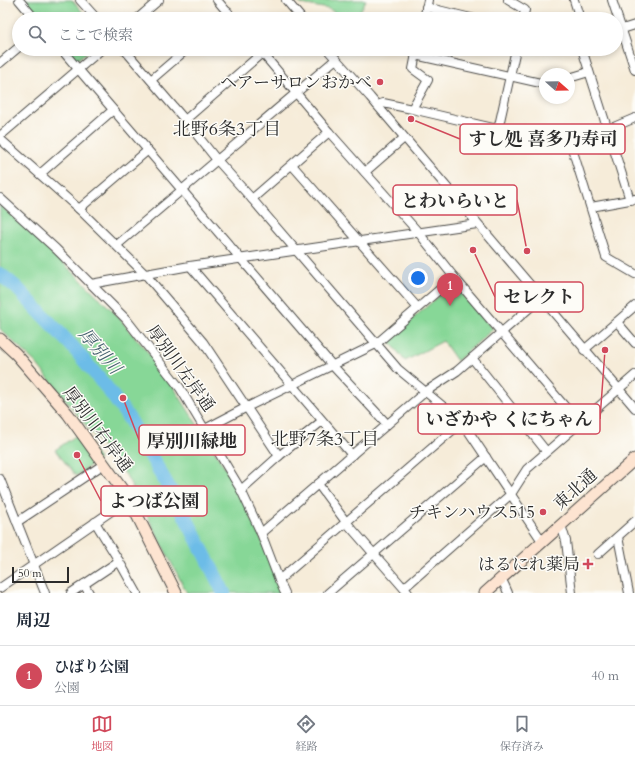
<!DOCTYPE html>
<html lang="ja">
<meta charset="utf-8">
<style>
body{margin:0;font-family:Cardo,"Noto Serif JP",serif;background:#f6f6f7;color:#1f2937}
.compass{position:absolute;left:539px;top:68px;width:36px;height:36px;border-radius:50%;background:#fff;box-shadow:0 2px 6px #0003;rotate:110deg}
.scale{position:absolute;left:12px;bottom:10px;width:57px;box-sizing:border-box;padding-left:4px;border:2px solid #2b2b2b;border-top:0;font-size:11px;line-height:14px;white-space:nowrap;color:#2b2b2b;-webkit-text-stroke:3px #fdfcf7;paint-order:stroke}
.you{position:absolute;left:418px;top:278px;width:14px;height:14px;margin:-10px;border:3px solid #fff;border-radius:50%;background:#1a73e8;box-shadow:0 0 0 6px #1a73e833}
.badge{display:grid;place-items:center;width:26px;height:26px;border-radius:50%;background:#d1495b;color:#fff;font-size:13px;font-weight:700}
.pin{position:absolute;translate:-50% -33px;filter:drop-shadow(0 1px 2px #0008)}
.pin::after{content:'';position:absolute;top:21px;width:14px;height:12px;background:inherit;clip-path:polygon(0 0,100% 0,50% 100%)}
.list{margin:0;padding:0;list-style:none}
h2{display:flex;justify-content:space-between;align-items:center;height:52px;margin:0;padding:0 16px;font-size:17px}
h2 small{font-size:13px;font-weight:400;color:#747a83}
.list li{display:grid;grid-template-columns:26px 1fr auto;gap:12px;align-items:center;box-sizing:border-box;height:60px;padding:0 16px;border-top:1px solid #e0e1e3}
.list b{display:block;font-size:15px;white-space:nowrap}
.list p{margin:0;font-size:13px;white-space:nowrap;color:#747a83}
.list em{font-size:13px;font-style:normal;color:#747a83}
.icon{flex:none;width:22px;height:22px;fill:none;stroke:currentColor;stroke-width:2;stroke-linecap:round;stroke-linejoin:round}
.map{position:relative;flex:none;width:635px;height:593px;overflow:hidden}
.search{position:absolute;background:#fff;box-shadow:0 2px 6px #0003;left:12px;right:12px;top:12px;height:44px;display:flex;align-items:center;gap:10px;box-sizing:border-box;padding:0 14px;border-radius:22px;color:#747a83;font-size:15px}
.sheet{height:112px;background:#fff}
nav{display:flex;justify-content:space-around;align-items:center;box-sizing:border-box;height:56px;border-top:1px solid #e0e1e3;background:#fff;font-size:11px;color:#747a83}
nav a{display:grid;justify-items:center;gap:2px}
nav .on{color:#d1495b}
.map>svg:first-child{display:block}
.green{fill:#87d797;stroke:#598161}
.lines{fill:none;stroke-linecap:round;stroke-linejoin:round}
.river{stroke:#6cbce7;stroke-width:14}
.street-casing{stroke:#494845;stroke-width:10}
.secondary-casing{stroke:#494845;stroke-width:13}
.street{stroke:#fff;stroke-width:8}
.secondary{stroke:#fde4d1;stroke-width:11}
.poi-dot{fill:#d1495b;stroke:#fdfcf7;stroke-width:1.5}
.labels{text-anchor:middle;stroke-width:3;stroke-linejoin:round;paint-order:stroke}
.poi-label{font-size:17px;fill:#2b2b2b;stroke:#fdfcf7;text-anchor:end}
.street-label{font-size:17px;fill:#2b2b2b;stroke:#fdfcf7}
.neighbourhood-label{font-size:18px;fill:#2b2b2b;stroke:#fdfcf7}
.water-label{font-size:18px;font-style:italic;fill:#425e6d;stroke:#fdfcf7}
.leader{fill:none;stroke:#d1495b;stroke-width:1.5}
.callout-dot{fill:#d1495b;stroke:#fdfcf7;stroke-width:1.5}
.callout{fill:#fdfcf7;stroke:#d1495b;stroke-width:1.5}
.callout-label{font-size:18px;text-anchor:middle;font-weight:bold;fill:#2b2b2b}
</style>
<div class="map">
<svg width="635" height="593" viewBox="0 0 635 593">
<rect width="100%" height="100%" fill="#fdfcf7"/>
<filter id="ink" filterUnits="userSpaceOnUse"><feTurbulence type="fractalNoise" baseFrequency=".025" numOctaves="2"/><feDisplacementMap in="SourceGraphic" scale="8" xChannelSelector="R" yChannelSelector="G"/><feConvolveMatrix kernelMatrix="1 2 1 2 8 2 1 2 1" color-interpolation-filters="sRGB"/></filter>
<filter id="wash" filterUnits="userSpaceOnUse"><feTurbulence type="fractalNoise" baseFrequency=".012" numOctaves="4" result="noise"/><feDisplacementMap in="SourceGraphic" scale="16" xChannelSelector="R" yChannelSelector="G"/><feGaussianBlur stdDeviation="0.9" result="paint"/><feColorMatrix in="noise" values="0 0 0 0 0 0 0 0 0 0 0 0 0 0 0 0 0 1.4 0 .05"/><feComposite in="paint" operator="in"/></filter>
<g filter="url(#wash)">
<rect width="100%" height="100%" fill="#f6ecd9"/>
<!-- green -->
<g class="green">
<polygon points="24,0 72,0 89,19 41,19"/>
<polygon points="296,0 366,0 356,19 345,19 329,9 301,4"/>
<polygon points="66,49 91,49 78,59 75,59"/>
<polygon points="0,205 76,275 114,312 162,369 237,487 262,541 281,593 187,593 126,475 36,363 0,329"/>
<polygon points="453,284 493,329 457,361 443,341 405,361 391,343 390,338"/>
<polygon points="80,433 99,459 76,476 55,450"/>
</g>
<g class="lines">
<!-- river -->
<polyline class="river" points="0,274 17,288 72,346 107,388 130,420 183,512 224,593"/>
</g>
</g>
<g filter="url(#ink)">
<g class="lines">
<defs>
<g id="street">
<polyline points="19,0 35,19"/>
<polyline points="80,0 97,19"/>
<polyline points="217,0 233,19"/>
<polyline points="286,0 302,19"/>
<polyline points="508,0 525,10 523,19"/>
<polyline points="574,0 580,19"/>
<polyline points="612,0 635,70"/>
<polyline points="426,7 475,19"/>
<polyline points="137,19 159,0"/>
<polyline points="220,19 228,12"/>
<polyline points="424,19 428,0"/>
<polyline points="616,31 635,25"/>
<polyline points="61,49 332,365 387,424"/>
<polyline points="124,49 185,120 217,160 252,199 398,369 462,422 467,429 542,541"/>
<polyline points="259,49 329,132 418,232 454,277 579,423"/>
<polyline points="327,49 370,97 635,408"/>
<polyline points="582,49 630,200"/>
<polyline points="415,55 545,84"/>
<polyline points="0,63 19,47"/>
<polyline points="569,78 589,72"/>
<polyline points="151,80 187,49"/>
<polyline points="377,105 383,103 412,109 566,145 571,145 635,118"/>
<polyline points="412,109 428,80 413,69 417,49"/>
<polyline points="185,120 262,53"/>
<polyline points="498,130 516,49"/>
<polyline points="0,136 102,49"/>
<polyline points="0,139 79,209 145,274 203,342 279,456"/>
<polyline points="571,145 606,257 635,274"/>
<polyline points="292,165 417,307"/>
<polyline points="365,172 404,138"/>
<polyline points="40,174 113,110"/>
<polyline points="0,198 56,249 126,319 180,388 241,490 261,533 279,580 285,593"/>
<polyline points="252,199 329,132"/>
<polyline points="591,207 635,199"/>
<polyline points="79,209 147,151"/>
<polyline points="117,245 336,59"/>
<polyline points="190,266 352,455"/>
<polyline points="91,284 190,266 477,224"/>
<polyline points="617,322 635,343"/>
<polyline points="584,350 635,306"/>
<polyline points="472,358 546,451"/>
<polyline points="205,429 247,407 376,344 454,277"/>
<polyline points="0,479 45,593"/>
<polyline points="318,484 346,522 408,593"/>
<polyline points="241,490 279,456 322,421"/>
<polyline points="17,522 104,464"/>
<polyline points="95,522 119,561 137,593"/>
<polyline points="561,525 566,541 572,593"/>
<polyline points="261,533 425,392 457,371 541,298"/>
<polyline points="618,537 629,593"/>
<polyline points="598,554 635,521"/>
<polyline points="501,578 505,586 508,593"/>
<polyline points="279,580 462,422"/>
<polyline points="84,584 89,593"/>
<polyline points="0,588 129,499"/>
<polyline points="404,588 511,494 527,469 635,375"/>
<polyline points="71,593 119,561"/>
<polyline points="328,593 486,457"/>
</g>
<g id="secondary">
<polyline points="0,339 16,354 68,414 129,499 176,593"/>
<polyline points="485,593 635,459"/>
</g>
</defs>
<!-- street casing -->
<use href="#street" class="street-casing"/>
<!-- secondary casing -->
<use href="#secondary" class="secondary-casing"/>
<!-- street -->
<use href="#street" class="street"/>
<!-- secondary -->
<use href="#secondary" class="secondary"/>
</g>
</g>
<!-- markers -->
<g class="poi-dot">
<circle cx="380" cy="82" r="4"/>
<circle cx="543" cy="512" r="4"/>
<path d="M586 558h4v4h4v4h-4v4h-4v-4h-4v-4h4z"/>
</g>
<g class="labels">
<!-- poi labels -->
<g class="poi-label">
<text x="372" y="88">ヘアーサロンおかべ</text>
<text x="535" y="518">チキンハウス515</text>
<text x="580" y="570">はるにれ薬局</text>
</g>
<!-- street labels -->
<g class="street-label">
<text transform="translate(181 368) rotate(54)" y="6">厚別川左岸通</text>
<text transform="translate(98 429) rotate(53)" y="6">厚別川右岸通</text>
<text transform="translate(575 489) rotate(-42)" y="6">東北通</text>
</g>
<!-- neighbourhood labels -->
<g class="neighbourhood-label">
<text x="227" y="135">北野6条3丁目</text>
<text x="325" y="445">北野7条3丁目</text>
</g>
<!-- water labels -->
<g class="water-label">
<text transform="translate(100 351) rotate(49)" y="6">厚別川</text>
</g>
</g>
<!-- callouts -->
<path class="leader" d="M411 119L460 139M527 251L517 200M473 250L495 297M605 350L600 419M123 398L139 440M77 455L101 501"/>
<g class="callout-dot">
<circle cx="411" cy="119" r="4"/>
<circle cx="527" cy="251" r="4"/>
<circle cx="473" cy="250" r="4"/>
<circle cx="605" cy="350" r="4"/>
<circle cx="123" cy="398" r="4"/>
<circle cx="77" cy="455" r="4"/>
</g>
<g class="callout">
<rect x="460" y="124" width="165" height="30" rx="4"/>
<rect x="393" y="185" width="124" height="30" rx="4"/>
<rect x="495" y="282" width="88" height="30" rx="4"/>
<rect x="418" y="404" width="182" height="30" rx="4"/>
<rect x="139" y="425" width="106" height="30" rx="4"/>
<rect x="101" y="486" width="106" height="30" rx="4"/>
</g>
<g class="callout-label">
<text x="543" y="145">すし処 喜多乃寿司</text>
<text x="455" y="207">とわいらいと</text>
<text x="539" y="303">セレクト</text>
<text x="509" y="425">いざかや くにちゃん</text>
<text x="192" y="447">厚別川緑地</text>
<text x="154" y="507">よつば公園</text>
</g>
</svg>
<svg class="compass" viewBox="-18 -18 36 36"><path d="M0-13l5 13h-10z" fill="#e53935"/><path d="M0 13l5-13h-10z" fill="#747a83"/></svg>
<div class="scale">50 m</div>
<div class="you"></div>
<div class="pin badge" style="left:450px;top:306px">1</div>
<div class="search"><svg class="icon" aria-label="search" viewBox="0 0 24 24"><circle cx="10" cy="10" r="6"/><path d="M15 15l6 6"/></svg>ここで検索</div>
</div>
<section class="sheet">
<h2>周辺<small></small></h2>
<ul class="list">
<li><span class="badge">1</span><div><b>ひばり公園</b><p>公園</p></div><em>40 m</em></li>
</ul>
</section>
<nav>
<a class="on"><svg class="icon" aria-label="map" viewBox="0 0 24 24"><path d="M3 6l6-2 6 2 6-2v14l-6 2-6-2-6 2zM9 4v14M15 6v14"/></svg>地図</a>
<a><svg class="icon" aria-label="directions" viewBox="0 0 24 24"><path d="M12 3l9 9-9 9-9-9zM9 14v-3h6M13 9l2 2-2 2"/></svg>経路</a>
<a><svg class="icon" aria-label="saved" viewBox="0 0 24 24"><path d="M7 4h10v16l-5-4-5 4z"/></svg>保存済み</a>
</nav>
